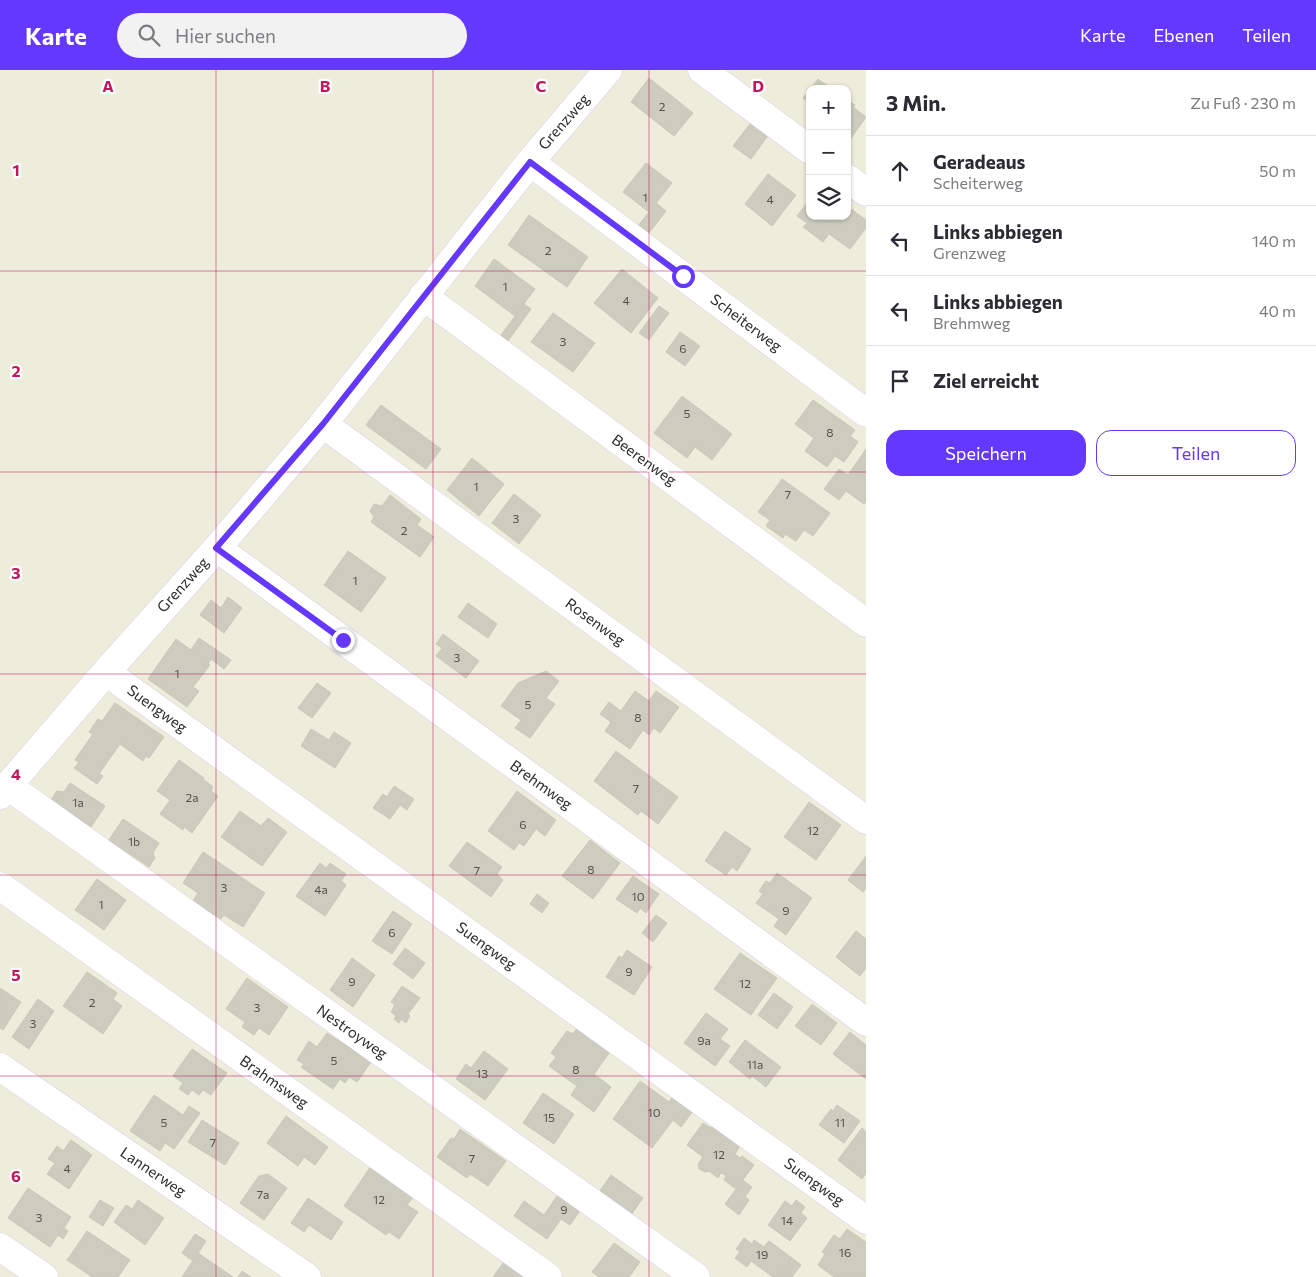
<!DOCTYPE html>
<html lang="de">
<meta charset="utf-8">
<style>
body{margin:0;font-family:Commissioner,sans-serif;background:#f2f2f3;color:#2b2b33}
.controls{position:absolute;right:15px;top:15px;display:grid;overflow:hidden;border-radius:10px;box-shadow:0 1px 4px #0004}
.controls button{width:45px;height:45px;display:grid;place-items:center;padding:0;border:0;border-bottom:1px solid #e1e1e2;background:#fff;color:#2b2b33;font:25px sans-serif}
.stop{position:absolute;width:15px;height:15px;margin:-11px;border:4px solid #6438ff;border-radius:50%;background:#fff}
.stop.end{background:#6438ff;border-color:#fff;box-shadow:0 1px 5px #0008}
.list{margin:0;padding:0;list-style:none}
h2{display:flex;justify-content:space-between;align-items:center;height:65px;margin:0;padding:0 20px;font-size:21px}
h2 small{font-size:16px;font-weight:400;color:#7c7c81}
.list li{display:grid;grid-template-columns:32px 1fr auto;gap:15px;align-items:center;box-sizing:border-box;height:70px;padding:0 20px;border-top:1px solid #e1e1e2}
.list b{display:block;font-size:19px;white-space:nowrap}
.list p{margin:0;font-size:16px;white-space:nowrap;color:#7c7c81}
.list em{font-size:16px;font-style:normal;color:#7c7c81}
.actions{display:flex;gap:10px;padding:15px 20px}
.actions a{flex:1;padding:11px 0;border:1px solid #6438ff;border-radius:15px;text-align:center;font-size:18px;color:#6438ff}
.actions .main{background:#6438ff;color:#fff}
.icon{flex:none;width:28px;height:28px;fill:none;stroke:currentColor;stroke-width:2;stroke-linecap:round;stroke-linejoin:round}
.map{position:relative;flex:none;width:866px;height:1207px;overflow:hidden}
header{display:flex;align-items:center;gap:30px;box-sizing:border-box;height:70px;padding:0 25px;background:#6438ff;color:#fff}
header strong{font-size:24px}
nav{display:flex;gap:28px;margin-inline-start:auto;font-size:18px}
.search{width:350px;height:45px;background:#f2f2f3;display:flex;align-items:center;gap:12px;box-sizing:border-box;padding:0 18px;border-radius:28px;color:#7c7c81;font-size:19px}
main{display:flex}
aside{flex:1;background:#fff}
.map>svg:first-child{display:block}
.building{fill:#ccccbf;stroke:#c8c9b6}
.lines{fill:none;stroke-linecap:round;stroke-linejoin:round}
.minor-casing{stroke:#d6d1e5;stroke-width:29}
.tertiary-casing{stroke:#d6d1e5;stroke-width:29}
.minor{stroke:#fff;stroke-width:28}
.tertiary{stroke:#fff;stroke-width:28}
.route{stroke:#6438ff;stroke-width:6}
.grid{fill:none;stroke:#c2185b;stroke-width:1;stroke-opacity:0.55}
.labels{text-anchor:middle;stroke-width:4.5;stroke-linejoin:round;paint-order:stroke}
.number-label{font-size:12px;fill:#535350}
.street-label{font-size:15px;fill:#2b2b2b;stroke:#fff}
.grid-label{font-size:16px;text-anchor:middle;font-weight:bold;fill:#c2185b;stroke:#fff;stroke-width:4.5;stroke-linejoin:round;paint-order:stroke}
</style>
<header>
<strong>Karte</strong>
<div class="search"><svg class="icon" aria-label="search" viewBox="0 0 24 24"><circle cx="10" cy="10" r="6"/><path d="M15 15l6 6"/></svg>Hier suchen</div>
<nav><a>Karte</a><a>Ebenen</a><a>Teilen</a></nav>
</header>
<main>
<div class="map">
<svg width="866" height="1207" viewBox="0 0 866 1207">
<rect width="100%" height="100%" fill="#eeeddc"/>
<!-- building -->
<g class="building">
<polygon points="649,8 693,43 674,66 631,32"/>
<polygon points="818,9 832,19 810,19"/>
<polygon points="810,20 810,33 803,28"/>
<polygon points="847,30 855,35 853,37 866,47 849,71 847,70"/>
<polygon points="753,50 770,63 751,89 733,76"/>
<polygon points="646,93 672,113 656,133 666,141 649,163 638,156 649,142 623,122"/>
<polygon points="768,104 796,125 772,156 745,134"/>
<polygon points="810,129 810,146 847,146 847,136 866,150 866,158 850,179 829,164 823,172 803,157 807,153 797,146"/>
<polygon points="529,145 588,187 567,217 508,175"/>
<polygon points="494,189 535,219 515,246 475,216"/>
<polygon points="622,199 658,228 631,263 594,233"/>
<polygon points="524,234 531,239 508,271 501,265"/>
<polygon points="659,236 669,243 649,270 639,263"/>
<polygon points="553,243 595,273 573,302 531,272"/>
<polygon points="680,262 700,276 685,296 666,282"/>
<polygon points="682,326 732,364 712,390 695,377 687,388 654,363"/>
<polygon points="813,330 855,360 850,366 858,372 844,392 835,386 827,397 805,381 814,368 795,354"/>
<polygon points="381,335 441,379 426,399 366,355"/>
<polygon points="866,379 866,432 864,434 846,421 839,430 824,419 839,399 848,405"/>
<polygon points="472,388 504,414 479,446 447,420"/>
<polygon points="782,409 830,443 813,466 804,460 796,471 785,464 783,468 766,456 770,450 758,442"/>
<polygon points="514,424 541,445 519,474 492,453"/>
<polygon points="390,425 421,449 417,455 434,467 420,487 371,452 374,447 370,441 374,434 382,436"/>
<polygon points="348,481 386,508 361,542 324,515"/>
<polygon points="228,527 242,538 224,563 200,545 211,530 221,538"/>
<polygon points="468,533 497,554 488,568 458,547"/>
<polygon points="443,564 479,591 466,608 436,586 442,578 436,574"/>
<polygon points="199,568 231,590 224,599 211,589 208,594 210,595 193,617 199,621 187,637 148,609 176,569 191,580"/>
<polygon points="546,601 559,611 546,628 555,634 530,668 515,658 521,650 501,636 518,613"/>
<polygon points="317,613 331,623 312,648 298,638"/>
<polygon points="635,621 649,631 656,621 679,637 660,663 654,658 649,665 643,660 630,679 605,661 611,652 600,644 609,632 621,641"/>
<polygon points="115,633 164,667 149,688 146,686 143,691 120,674 99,704 103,706 97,714 74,698 79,692 75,690 93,664 89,662 98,649 102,651"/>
<polygon points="311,659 329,670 334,662 351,673 335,698 301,676"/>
<polygon points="616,681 678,727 658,754 641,741 638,745 594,711"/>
<polygon points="179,690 204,708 203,709 213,717 211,721 218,726 192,763 184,757 183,760 160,744 170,730 157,721"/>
<polygon points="70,713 105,736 91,757 51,730 57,721 64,722"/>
<polygon points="394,716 414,729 407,740 400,735 390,749 373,738 383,724 387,727"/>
<polygon points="517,721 556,750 545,766 536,759 524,776 519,773 514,780 488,761"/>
<polygon points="809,732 841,755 816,790 784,767"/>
<polygon points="240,741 261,756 268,748 287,762 262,796 221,767"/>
<polygon points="123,749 159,773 153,783 155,788 149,797 109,770"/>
<polygon points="725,761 751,779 737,801 732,797 726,805 705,791"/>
<polygon points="590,770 620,793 593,829 562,806"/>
<polygon points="467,772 502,797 497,804 503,810 491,827 449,796"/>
<polygon points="203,782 265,823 243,857 224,845 221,849 193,831 198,823 183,813"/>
<polygon points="866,786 866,818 863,822 848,810"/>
<polygon points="320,793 326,798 330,793 346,804 341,811 346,815 325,846 296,826"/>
<polygon points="777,803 812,828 786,865 774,856 779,849 756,833 763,824 759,821 766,811 770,813"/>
<polygon points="633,806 659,824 646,843 640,838 637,843 616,829"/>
<polygon points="97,809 126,830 104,860 75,840"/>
<polygon points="537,824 549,833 542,843 530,834"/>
<polygon points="393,841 412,854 392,884 372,871"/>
<polygon points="656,845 667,853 653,872 642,863"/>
<polygon points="856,861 866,869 866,898 860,906 836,887"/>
<polygon points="405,878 425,893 413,909 393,894"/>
<polygon points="627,880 652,897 634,925 606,907 619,886 622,888"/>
<polygon points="740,883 777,908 751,945 714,919"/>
<polygon points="352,888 375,905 353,937 330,920"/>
<polygon points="87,902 117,923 113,929 122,936 103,964 63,936"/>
<polygon points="247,908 288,937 269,965 259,958 254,965 242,957 245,952 226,939"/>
<polygon points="402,916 420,928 408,944 410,946 406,953 401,949 399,953 394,949 396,946 391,942 395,935 391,932"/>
<polygon points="0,918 21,932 3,960 0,958"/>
<polygon points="774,923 793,937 777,959 758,945"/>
<polygon points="38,929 54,941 29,979 12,967"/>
<polygon points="812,934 837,953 821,975 795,956"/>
<polygon points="706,943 728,959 720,969 730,976 715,996 684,973"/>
<polygon points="579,955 612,979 594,1004 611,1017 594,1042 571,1025 577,1016 549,996 556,987 551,983 567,961 573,964"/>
<polygon points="850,962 866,975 866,1009 833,984"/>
<polygon points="327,963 371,992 357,1012 349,1007 345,1013 340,1009 333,1019 301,997 304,994 297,990 309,971 317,977"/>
<polygon points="745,970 781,997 766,1017 752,1006 750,1009 729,992"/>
<polygon points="192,979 227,1003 211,1025 203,1020 199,1025 192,1020 188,1025 179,1019 183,1013 173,1006"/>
<polygon points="484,981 508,999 485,1030 456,1009 466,994 471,998"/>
<polygon points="640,1011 669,1032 676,1022 696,1037 681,1057 673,1050 652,1078 613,1049"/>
<polygon points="543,1023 574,1044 554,1074 523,1053"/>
<polygon points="154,1025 183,1045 189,1036 200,1043 174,1079 165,1073 160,1081 130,1061"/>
<polygon points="837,1035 860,1051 844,1073 819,1055 831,1039 833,1041"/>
<polygon points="286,1046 328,1077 315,1095 304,1087 298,1096 267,1073"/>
<polygon points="202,1050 239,1073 225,1095 188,1072"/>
<polygon points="703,1053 711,1058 713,1056 740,1076 735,1084 740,1088 742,1086 754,1095 736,1119 724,1110 726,1106 721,1103 718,1108 709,1101 705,1102 699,1099 698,1094 703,1087 687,1075"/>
<polygon points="862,1058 866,1062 866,1103 862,1109 838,1090"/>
<polygon points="460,1059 506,1091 488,1116 470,1104 467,1108 437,1087 451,1068 454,1069"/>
<polygon points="71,1070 92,1085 69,1119 47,1104 55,1093 48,1089 57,1076 63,1081"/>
<polygon points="371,1096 414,1126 407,1135 418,1142 399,1169 389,1162 386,1165 344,1136"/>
<polygon points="268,1104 287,1118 264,1150 240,1133 259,1106"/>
<polygon points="611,1105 643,1128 631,1145 599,1122"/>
<polygon points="743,1110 752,1117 745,1127 749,1130 739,1145 725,1134"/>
<polygon points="28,1118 71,1147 64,1158 68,1161 63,1169 58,1165 50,1177 8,1148"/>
<polygon points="562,1119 584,1135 570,1155 561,1149 547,1169 514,1146 524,1131 544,1145"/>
<polygon points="308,1128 343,1152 331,1170 309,1155 304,1162 291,1153"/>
<polygon points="100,1130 114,1138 103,1156 89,1147"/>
<polygon points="138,1130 164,1148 145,1175 114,1152 126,1135 132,1139"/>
<polygon points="796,1130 805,1137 801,1143 807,1148 790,1171 768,1155 785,1131 792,1136"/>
<polygon points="847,1159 866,1172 866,1207 834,1207 818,1195 825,1184 822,1182 834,1165 840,1169"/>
<polygon points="87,1161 130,1190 118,1207 92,1207 67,1190"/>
<polygon points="195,1164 206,1171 193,1191 182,1183"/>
<polygon points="744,1168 752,1174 754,1170 764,1177 769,1171 792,1188 778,1207 773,1207 751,1191 747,1197 735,1188 740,1182 736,1179"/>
<polygon points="614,1173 640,1192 629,1207 599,1207 592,1202"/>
<polygon points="198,1183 233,1207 182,1207"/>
<polygon points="792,1188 801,1195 792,1207 778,1207"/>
<polygon points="506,1189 531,1207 493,1207"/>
<polygon points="242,1201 251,1207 238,1207"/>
</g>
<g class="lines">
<defs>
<g id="minor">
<polyline points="702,0 810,80"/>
<polyline points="530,92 866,343"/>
<polyline points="847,108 866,122"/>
<polyline points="423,226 866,553"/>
<polyline points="323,354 866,750"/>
<polyline points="217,478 866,952"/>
<polyline points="106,602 866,1150"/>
<polyline points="8,716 696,1207"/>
<polyline points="0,816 548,1207"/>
<polyline points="0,997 307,1207"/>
<polyline points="0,1177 44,1207"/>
</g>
<polyline id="tertiary" points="0,725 106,602 217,478 323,354 530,92 608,0"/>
</defs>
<!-- minor casing -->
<use href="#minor" class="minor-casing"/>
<!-- tertiary casing -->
<use href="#tertiary" class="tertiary-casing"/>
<!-- minor -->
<use href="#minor" class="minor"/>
<!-- tertiary -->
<use href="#tertiary" class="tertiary"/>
</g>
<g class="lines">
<!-- route -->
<polyline class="route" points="343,570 216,478 323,354 530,92 683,206"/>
</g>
<!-- grid -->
<path class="grid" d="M216,0V1207M433,0V1207M649,0V1207M0,201H866M0,402H866M0,604H866M0,805H866M0,1006H866"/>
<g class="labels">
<!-- number labels -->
<g class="number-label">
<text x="662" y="41">2</text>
<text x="645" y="132">1</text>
<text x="770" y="134">4</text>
<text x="548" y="185">2</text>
<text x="505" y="221">1</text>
<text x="626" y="235">4</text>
<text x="563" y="276">3</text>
<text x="683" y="283">6</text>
<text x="687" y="348">5</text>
<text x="830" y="367">8</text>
<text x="476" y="421">1</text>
<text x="788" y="429">7</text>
<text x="516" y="453">3</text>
<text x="404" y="465">2</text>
<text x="355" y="515">1</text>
<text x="457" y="592">3</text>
<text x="177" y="608">1</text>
<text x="528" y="639">5</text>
<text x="638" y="652">8</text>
<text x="636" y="723">7</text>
<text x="192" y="732">2a</text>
<text x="78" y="737">1a</text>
<text x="523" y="759">6</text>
<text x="813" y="765">12</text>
<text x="134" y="776">1b</text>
<text x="591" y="804">8</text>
<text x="477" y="805">7</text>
<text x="224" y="822">3</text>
<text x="321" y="824">4a</text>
<text x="638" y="831">10</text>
<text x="101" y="839">1</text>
<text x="786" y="845">9</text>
<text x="392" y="867">6</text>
<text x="629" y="906">9</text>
<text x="352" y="916">9</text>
<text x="745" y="918">12</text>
<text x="92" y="937">2</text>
<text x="257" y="942">3</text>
<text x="33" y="958">3</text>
<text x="704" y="975">9a</text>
<text x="334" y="995">5</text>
<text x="755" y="999">11a</text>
<text x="576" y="1004">8</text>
<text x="482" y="1008">13</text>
<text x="654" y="1047">10</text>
<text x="549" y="1052">15</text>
<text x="164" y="1057">5</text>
<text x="840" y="1057">11</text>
<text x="213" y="1077">7</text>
<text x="719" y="1089">12</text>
<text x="472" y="1093">7</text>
<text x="67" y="1103">4</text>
<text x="263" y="1129">7a</text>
<text x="379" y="1134">12</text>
<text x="564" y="1144">9</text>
<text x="39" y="1152">3</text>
<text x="787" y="1155">14</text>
<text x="845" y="1187">16</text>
<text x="762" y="1189">19</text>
</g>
<!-- street labels -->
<g class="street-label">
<text transform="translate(564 52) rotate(-49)" y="5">Grenzweg</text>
<text transform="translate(746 253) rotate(37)" y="5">Scheiterweg</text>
<text transform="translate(644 390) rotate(36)" y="5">Beerenweg</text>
<text transform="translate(183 515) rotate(-48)" y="5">Grenzweg</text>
<text transform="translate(595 552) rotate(36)" y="5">Rosenweg</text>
<text transform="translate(157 639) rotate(36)" y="5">Suengweg</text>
<text transform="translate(541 715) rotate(36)" y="5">Brehmweg</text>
<text transform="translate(486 876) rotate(36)" y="5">Suengweg</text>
<text transform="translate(352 962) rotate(35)" y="5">Nestroyweg</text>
<text transform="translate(274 1012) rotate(35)" y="5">Brahmsweg</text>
<text transform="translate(153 1102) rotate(34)" y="5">Lannerweg</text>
<text transform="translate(814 1112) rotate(36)" y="5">Suengweg</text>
</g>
</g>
<g class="grid-label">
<text x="108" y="22">A</text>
<text x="325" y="22">B</text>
<text x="541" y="22">C</text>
<text x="758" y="22">D</text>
<text x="16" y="106">1</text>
<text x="16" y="307">2</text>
<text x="16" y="509">3</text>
<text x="16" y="710">4</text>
<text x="16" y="911">5</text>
<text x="16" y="1112">6</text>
</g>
</svg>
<div class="controls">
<button>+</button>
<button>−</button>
<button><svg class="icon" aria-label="layers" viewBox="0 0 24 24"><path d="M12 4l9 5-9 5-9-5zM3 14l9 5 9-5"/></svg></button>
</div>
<div class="stop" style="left:683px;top:206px"></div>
<div class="stop end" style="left:343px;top:570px"></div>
</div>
<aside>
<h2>3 Min.<small>Zu Fuß · 230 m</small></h2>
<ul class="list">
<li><svg class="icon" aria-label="ahead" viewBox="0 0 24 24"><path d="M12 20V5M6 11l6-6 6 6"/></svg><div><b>Geradeaus</b><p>Scheiterweg</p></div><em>50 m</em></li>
<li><svg class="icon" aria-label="left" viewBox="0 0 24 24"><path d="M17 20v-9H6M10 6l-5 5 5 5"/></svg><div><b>Links abbiegen</b><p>Grenzweg</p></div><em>140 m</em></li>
<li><svg class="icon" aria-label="left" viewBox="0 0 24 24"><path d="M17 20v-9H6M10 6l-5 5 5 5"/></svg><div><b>Links abbiegen</b><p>Brehmweg</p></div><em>40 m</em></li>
<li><svg class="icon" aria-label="arrive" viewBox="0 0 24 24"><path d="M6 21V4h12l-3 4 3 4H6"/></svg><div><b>Ziel erreicht</b></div></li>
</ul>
<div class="actions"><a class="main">Speichern</a><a>Teilen</a></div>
</aside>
</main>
